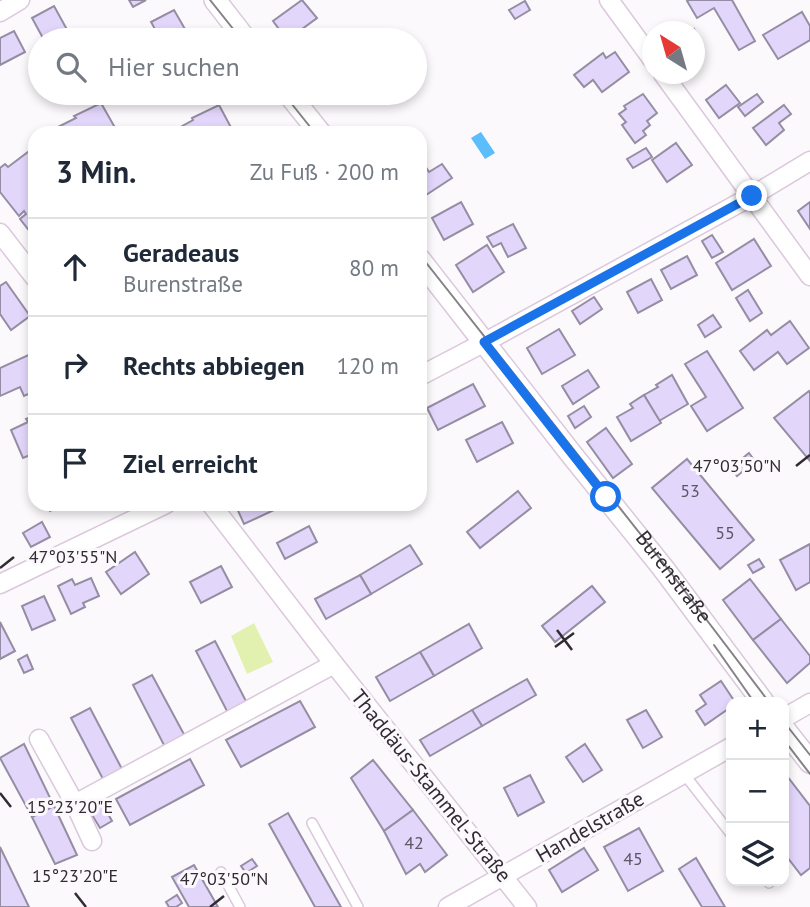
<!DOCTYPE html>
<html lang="de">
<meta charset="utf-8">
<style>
body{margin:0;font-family:"PT Sans",sans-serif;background:#f6f6f7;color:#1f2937}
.controls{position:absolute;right:21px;bottom:21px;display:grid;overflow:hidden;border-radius:14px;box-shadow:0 4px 10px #0003}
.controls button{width:63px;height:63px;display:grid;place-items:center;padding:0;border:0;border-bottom:2px solid #e0e1e3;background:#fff;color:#1f2937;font:35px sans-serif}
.compass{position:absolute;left:642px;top:21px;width:63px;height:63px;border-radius:50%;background:#fff;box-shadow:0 4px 10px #0003;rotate:323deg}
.stop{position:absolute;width:21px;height:21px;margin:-16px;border:5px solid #1a73e8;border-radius:50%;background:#fff}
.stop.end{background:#1a73e8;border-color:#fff;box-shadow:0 2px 7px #0008}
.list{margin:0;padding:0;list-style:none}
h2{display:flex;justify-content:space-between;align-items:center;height:91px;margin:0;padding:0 28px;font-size:30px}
h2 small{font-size:23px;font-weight:400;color:#747a83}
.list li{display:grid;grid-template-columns:46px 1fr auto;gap:21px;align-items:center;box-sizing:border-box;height:98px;padding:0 28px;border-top:2px solid #e0e1e3}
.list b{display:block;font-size:26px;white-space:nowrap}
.list p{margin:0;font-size:23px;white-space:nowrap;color:#747a83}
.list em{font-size:23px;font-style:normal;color:#747a83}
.icon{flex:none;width:38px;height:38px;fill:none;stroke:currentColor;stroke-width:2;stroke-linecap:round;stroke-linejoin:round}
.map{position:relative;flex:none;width:810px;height:907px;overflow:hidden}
.search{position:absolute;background:#fff;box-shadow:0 4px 10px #0003;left:28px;top:28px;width:399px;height:77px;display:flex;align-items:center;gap:18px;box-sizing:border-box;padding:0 24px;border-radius:38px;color:#747a83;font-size:26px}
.panel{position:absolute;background:#fff;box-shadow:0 4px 10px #0003;left:28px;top:126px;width:399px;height:385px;border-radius:21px}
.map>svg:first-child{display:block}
.green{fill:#e3f1b0}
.water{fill:#5cbdfc}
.building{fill:#e3d6fb;stroke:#958da3;stroke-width:2}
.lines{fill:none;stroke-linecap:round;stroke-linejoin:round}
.service-casing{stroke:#dbc8dc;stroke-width:12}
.minor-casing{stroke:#dbc8dc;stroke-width:21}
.tertiary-casing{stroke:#dbc8dc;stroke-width:24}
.service{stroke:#fff;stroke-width:9}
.minor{stroke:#fff;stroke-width:18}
.tertiary{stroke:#fff;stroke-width:21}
.tram{stroke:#878288;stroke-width:2}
.route{stroke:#1a73e8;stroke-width:9}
.ticks{fill:none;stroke:#322b33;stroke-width:2.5}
.labels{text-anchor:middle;stroke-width:6;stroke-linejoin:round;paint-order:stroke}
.number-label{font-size:18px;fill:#5e5665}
.street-label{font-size:21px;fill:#322b33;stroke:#fcf9fd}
.ticks-label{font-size:18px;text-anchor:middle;fill:#322b33;stroke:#fcf9fd;stroke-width:6;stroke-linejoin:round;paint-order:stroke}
</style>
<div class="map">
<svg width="810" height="907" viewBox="0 0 810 907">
<rect width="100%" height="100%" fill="#fcf9fd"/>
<!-- green -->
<polygon class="green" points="254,623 273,662 247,674 231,636"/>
<!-- water -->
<polygon class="water" points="481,132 495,153 485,159 471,138"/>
<!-- building -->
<g class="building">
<polygon points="129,0 146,0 133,7"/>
<polygon points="302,0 317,18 287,40 273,21"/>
<polygon points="689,0 732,0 755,41 739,50 714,8 697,18 687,1"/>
<polygon points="525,1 530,10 515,19 509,10"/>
<polygon points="54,6 70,35 60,40 44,40 32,18"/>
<polygon points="174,10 185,29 165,40 161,40 151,22"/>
<polygon points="802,12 810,26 810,40 778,59 763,35"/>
<polygon points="694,29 703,46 694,51 694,32 689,32"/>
<polygon points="14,31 25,52 0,65 0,38"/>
<polygon points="615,52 629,72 602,92 593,80 584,87 574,75 603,53 606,58"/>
<polygon points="726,85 740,103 719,118 706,100"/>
<polygon points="643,94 657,113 647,121 650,125 643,131 646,135 635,143 622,125 626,122 619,114 626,109 624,106"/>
<polygon points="757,94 763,102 745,116 738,107"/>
<polygon points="101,103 118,133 61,133 58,127 76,118 74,116"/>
<polygon points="219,105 234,133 177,133 175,130 193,120 192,118"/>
<polygon points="784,105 791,114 779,123 784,130 766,145 753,128"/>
<polygon points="676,143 692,165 667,182 652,160"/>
<polygon points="646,148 652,157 633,168 627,159"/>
<polygon points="28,152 35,162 35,238 20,219 26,214 24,211 19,216 0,192 0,168 5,164 8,167"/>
<polygon points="420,158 429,172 442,164 452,178 420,199"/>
<polygon points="461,202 473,224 444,240 432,218"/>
<polygon points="810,202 810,229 798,211"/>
<polygon points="513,224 526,248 508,257 501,243 493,247 487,237"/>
<polygon points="712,235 723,252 712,258 702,241"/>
<polygon points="754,239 771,266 732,290 716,263"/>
<polygon points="487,245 504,272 473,292 456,265"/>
<polygon points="687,256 697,275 671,289 661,270"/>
<polygon points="651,279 662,300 638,313 627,292"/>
<polygon points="6,282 30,316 11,330 0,314 0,286"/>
<polygon points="748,290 762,313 750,321 736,298"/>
<polygon points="594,297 602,309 580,324 572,311"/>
<polygon points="713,315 721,327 705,337 698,325"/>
<polygon points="790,321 809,348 787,364 778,352 754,370 740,351 767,330 771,335"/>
<polygon points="559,329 575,355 542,374 527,348"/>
<polygon points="707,351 743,408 707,431 691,406 706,397 685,364"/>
<polygon points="35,352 35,391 24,396 20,387 0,396 0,368"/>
<polygon points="588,370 599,387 573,404 562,386"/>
<polygon points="672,375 688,404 659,421 644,395 658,387 656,385"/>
<polygon points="473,384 485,406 438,430 427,408"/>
<polygon points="809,391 810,393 810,461 774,418"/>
<polygon points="644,395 661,423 631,441 617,417 633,408 630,404"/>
<polygon points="584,406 591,417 575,428 568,416"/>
<polygon points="35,415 35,453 23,458 11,430 28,422 26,419"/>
<polygon points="502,422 513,443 477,462 466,440"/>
<polygon points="606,428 632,464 613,478 587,442"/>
<polygon points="749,453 755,461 737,476 731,468"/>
<polygon points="687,459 754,540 720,569 652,488"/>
<polygon points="518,491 531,508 480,548 467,532"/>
<polygon points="46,504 63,504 50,511"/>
<polygon points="235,504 271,504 274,510 244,524"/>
<polygon points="42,522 50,537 31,547 23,533"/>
<polygon points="309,526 317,542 285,559 277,543"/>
<polygon points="810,544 810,582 796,590 780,560"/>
<polygon points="410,545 422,564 371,594 360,575"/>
<polygon points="135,552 149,574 121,594 106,572"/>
<polygon points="759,559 764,567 753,573 748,565"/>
<polygon points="221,566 232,587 201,603 190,582"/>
<polygon points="360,575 371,594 326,619 315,599"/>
<polygon points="91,578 99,596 83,603 85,607 71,614 58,586 72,579 75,585"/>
<polygon points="750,579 781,619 753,640 723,600"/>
<polygon points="592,586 605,602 555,642 542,626"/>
<polygon points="44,596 55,620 32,630 22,606"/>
<polygon points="781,619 810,656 810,663 787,683 753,640"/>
<polygon points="0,622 15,651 0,659"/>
<polygon points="469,624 482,648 434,676 420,652"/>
<polygon points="215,641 248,705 229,715 196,651"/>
<polygon points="420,652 434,676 390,701 376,677"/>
<polygon points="27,655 33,669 24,673 18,660"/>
<polygon points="152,675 186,738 166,749 133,685"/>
<polygon points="527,679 536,695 482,726 472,710"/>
<polygon points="721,681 735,702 731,702 731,707 705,725 696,711 706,704 700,695"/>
<polygon points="300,701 315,727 241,767 226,740"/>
<polygon points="90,708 123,771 104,781 71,718"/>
<polygon points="472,710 482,726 430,756 420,740"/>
<polygon points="646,710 662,737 643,748 627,720"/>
<polygon points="24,744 54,806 32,817 0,758"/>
<polygon points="585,744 602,770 583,782 566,757"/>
<polygon points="190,759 204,785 130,825 116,799"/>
<polygon points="373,760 413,810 384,831 351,778"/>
<polygon points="784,772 810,806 810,868 801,875 784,853"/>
<polygon points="530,775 544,802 518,816 504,788"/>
<polygon points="99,798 112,821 100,828 86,805"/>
<polygon points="54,806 77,855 55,864 32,817"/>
<polygon points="413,810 447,855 425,872 420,864 406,874 384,831"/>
<polygon points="288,813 341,907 315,907 269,824"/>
<polygon points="639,828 663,871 628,891 604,847"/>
<polygon points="0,847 29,907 0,907"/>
<polygon points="584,848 598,870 562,892 549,870"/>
<polygon points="696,858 725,907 702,907 679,869"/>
<polygon points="252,859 257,866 246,873 241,866"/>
<polygon points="194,865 218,907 189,907 172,877"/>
<polygon points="177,895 182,903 176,907 169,907 166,902"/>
</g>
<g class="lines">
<defs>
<g id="service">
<polyline points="684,774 731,834"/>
<polyline points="312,823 358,907"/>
<polyline points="221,872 240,907"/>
<polyline points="768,881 769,883"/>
</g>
<g id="minor">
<polyline points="609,0 652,59"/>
<polyline points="0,12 20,0"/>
<polyline points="663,74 810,276"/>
<polyline points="0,233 35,278"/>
<polyline points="420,376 487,341 752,196 810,161"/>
<polyline points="211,504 334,664 527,907"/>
<polyline points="0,584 166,504"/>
<polyline points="784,718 810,703"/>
<polyline points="39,739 75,804 92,841"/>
<polyline points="75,804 334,664"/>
<polyline points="448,907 731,747"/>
</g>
<g id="tertiary">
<polyline points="215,0 246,40"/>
<polyline points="288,93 320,133"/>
<polyline points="420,260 572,455 663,568 763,702"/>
<polyline points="784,729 810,762"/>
</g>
</defs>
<!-- service casing -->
<use href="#service" class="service-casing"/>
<!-- minor casing -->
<use href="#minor" class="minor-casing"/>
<!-- tertiary casing -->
<use href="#tertiary" class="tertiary-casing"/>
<!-- service -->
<use href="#service" class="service"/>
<!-- minor -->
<use href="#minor" class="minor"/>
<!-- tertiary -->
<use href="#tertiary" class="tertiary"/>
<!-- tram -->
<g class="tram">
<polyline points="210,0 242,40"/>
<polyline points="283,93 315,133"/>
<path id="s1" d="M420,255L668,569L769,702"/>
<polyline points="714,645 754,702"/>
<polyline points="784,722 810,755"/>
<polyline points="784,740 810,774"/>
</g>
</g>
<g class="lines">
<!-- route -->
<polyline class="route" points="606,497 484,342 752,196"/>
</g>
<!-- ticks -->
<path class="ticks" d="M796,466L810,455M0,568L14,557M557,630L572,650M555,647L574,633M0,793L11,807M75,893L86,907M210,907L224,896"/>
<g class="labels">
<!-- number labels -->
<g class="number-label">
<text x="690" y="497">53</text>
<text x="725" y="539">55</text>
<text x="414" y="849">42</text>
<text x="633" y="865">45</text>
</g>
<!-- street labels -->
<g class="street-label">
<text dy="7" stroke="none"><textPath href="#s1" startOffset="410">Burenstraße</textPath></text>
<text transform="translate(431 786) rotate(51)" y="7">Thaddäus-Stammel-Straße</text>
<text transform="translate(590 827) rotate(-30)" y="7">Handelstraße</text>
</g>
</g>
<g class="ticks-label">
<text x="737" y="472">47°03'50"N</text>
<text x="73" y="563">47°03'55"N</text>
<text x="70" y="813">15°23'20"E</text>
<text x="75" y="882">15°23'20"E</text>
<text x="224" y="885">47°03'50"N</text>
</g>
</svg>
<div class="controls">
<button>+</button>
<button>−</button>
<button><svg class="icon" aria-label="layers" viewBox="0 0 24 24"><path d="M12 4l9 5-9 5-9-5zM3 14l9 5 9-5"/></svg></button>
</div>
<svg class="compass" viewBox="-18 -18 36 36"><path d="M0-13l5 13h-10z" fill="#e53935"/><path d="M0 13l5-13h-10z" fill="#747a83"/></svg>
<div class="stop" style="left:606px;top:497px"></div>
<div class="stop end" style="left:752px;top:196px"></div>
<div class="search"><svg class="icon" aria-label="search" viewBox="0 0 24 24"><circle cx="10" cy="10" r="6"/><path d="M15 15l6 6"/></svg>Hier suchen</div>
<section class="panel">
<h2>3 Min.<small>Zu Fuß · 200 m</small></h2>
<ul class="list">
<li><svg class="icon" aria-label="ahead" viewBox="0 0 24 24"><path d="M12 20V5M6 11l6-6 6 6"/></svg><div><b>Geradeaus</b><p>Burenstraße</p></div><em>80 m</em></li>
<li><svg class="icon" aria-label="right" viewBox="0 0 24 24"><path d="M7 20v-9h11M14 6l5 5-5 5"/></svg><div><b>Rechts abbiegen</b></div><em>120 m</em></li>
<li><svg class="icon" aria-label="arrive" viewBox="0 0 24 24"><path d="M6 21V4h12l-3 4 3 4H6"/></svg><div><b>Ziel erreicht</b></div></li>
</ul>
</section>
</div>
